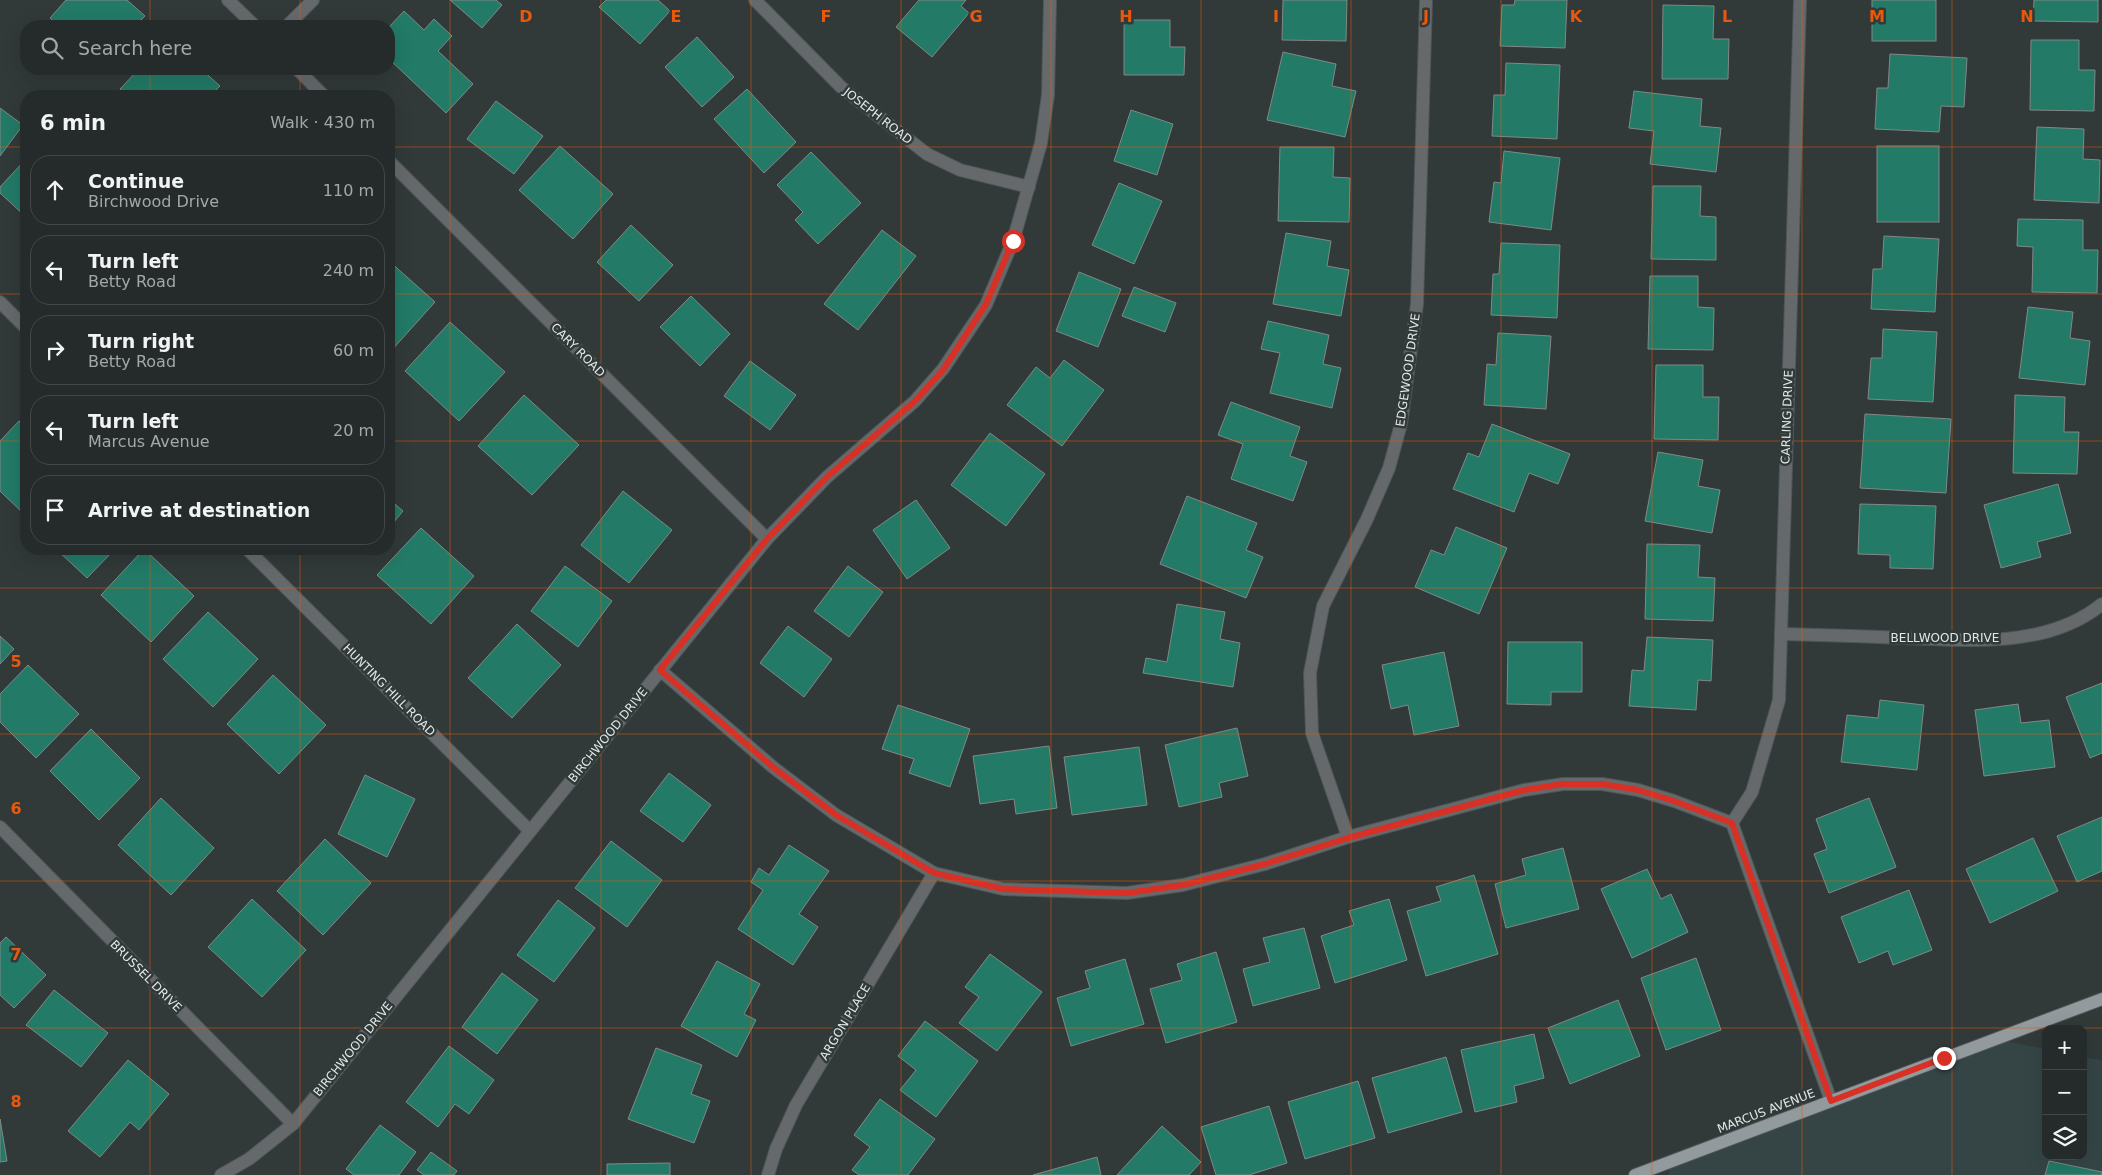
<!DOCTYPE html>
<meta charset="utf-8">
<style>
body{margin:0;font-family:"DejaVu Sans",sans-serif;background:#2d3333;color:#f1f3f6}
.controls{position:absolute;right:15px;bottom:15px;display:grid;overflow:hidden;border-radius:10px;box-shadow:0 5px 20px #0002}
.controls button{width:45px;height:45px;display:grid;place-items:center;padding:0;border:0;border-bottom:1px solid #424747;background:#252b2b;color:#f1f3f6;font:25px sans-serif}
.stop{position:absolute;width:15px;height:15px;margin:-11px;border:4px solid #d93025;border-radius:50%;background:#fff}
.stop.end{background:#d93025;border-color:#fff;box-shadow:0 1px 5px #0008}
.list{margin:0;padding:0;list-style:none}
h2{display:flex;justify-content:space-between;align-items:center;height:65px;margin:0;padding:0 20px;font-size:21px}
h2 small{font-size:16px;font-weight:400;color:#a3a7a9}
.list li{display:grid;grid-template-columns:32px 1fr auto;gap:15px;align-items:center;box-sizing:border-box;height:70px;margin:0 10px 10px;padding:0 10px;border:1px solid #424747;border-radius:20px}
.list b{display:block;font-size:19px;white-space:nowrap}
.list p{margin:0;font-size:16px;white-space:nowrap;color:#a3a7a9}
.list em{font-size:16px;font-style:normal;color:#a3a7a9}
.icon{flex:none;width:28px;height:28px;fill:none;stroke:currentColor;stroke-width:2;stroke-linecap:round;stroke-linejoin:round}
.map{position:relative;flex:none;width:2102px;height:1175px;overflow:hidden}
.search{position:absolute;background:#252b2b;box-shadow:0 5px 20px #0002;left:20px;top:20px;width:375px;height:55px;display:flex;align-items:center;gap:12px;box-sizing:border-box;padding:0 18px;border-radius:20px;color:#a3a7a9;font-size:19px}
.panel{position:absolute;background:#252b2b;box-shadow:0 5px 20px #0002;left:20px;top:90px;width:375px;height:465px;border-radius:20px}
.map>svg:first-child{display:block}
.built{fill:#354546}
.building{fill:#227a67;stroke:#818987}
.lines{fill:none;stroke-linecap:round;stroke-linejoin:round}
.minor-casing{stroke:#4d5555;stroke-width:14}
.major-casing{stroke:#4d5555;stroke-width:14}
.minor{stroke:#66696b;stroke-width:12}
.major{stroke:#939a9d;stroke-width:12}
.route{stroke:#d93025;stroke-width:6}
.grid{fill:none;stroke:#e8590c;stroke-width:1;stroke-opacity:0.55}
.labels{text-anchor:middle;stroke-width:5;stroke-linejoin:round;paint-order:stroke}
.street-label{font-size:12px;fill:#e2e7e7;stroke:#313939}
.grid-label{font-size:16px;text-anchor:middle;font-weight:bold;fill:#e8590c;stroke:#313939;stroke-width:5;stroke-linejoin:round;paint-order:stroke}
</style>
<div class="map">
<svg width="2102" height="1175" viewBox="0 0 2102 1175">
<rect width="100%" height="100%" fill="#313939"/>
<!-- built -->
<polygon class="built" points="1995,1039 2046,1049 2046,1156 2083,1156 2083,1057 2102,1060 2102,1175 1669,1175 1670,1162"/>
<!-- building -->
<g class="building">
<polygon points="66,0 127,0 145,16 135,26 59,26 50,18"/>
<polygon points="450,0 496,0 502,5 482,28"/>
<polygon points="606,0 658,0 670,11 640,44 599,7"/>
<polygon points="919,0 966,0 961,6 969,13 932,57 896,27"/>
<polygon points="1283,0 1347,0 1346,41 1282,40"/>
<polygon points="1515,0 1567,0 1565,48 1500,46 1502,5 1514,5"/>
<rect x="1872" y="0" width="64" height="41"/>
<polygon points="2034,0 2098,0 2098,22 2033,21"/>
<polygon points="1663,5 1714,6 1713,39 1729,39 1728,79 1662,79"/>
<polygon points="404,11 424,30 434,19 452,36 438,51 473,84 446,113 389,59 389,27"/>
<polygon points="1124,20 1170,20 1170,47 1185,47 1184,75 1124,75"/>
<polygon points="697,37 734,77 702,107 665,67"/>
<polygon points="2031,40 2079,40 2079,70 2095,70 2094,111 2030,110"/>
<polygon points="1283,52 1336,64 1332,86 1356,91 1345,137 1267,120"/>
<polygon points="1890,54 1967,58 1964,107 1941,106 1939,132 1875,129 1877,88 1888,88"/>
<polygon points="1506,63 1560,65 1557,139 1492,136 1494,95 1505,95"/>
<polygon points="139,69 201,69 220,86 210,96 129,96 120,89"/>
<polygon points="747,89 796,142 764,173 714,119"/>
<polygon points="1634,91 1702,99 1700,126 1721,128 1716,172 1650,164 1654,131 1629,128"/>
<polygon points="496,101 543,136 514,174 467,139"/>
<polygon points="0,108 23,125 0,156"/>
<polygon points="1131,110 1173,124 1157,175 1114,161"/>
<polygon points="2037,127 2084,129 2083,159 2100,160 2099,203 2034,200"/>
<polygon points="560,146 613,194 573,239 519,190"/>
<rect x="1877" y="146" width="62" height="76"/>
<polygon points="1280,147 1334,147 1333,177 1350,178 1349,222 1278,221"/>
<polygon points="1504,151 1560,158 1551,230 1489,222 1494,182 1501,183"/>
<polygon points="811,152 861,203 818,244 795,220 803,212 777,185"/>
<polygon points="26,159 26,217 0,193 0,187"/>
<polygon points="1119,183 1162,201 1134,264 1092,245"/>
<polygon points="1653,186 1701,186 1700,216 1716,217 1716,260 1651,259"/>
<polygon points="2018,219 2083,220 2083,250 2098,250 2097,293 2032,292 2033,247 2017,246"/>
<polygon points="631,225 673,265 639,301 597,262"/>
<polygon points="882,230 916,256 858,330 824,304"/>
<polygon points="1286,233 1331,241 1327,266 1349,270 1341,316 1273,304"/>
<polygon points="1884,236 1939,239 1935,312 1871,309 1873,269 1882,269"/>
<polygon points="1501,243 1560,245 1557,318 1491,315 1493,274 1499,274"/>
<polygon points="389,261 435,302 391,351 389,349"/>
<polygon points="1079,272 1121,289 1098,347 1056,331"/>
<polygon points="1650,276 1698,276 1698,307 1714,308 1713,350 1648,349"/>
<polygon points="1134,287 1176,303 1165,332 1122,316"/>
<polygon points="691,296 730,334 700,366 660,327"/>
<polygon points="2028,307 2073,312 2070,338 2090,341 2085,385 2019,378"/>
<polygon points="1268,321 1329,335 1323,364 1341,368 1332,408 1270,393 1280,353 1261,349"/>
<polygon points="450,322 505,372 459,421 405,371"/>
<polygon points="1883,329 1937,332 1933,402 1868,399 1871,358 1882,358"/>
<polygon points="1498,333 1551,336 1546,409 1484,405 1487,364 1496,365"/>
<polygon points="1064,360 1104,390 1062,446 1007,405 1036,367 1050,378"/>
<polygon points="750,361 796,395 770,430 724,396"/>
<polygon points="1656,365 1703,365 1703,397 1719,397 1718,440 1654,439"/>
<polygon points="524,395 579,445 532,495 478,446"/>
<polygon points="2015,395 2065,397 2064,432 2079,432 2077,474 2013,473"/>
<polygon points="1231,402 1300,427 1290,456 1307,462 1293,501 1231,479 1243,444 1218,435"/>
<polygon points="1865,414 1951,419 1946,493 1860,488"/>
<polygon points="19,421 26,429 24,514 0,491 0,441"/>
<polygon points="1492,424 1570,454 1558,484 1529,473 1514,512 1453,489 1468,453 1479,457"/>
<polygon points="990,433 1045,474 1006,526 951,485"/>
<polygon points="1658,452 1703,460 1698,486 1720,490 1712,533 1645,521"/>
<polygon points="2058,484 2071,533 2037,542 2041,557 2001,568 1984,505"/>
<polygon points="623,491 672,530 629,583 581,545"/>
<polygon points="1187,496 1257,523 1246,550 1263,557 1246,598 1160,564"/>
<polygon points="389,499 403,511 389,528"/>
<polygon points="916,500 950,548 907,579 873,530"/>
<polygon points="1860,504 1936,506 1933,569 1890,568 1890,555 1858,554"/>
<polygon points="1456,527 1507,548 1479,614 1415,587 1431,550 1444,555"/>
<polygon points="421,528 474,576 431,624 377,575"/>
<polygon points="1647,544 1700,545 1698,577 1715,578 1713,621 1645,619"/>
<polygon points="56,549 115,549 87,578"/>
<polygon points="144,549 194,596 151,642 101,595"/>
<polygon points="565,566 612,601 578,647 531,611"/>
<polygon points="848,566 883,592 849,637 814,611"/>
<polygon points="1177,604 1225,612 1220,639 1240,643 1233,687 1143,673 1146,658 1167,662"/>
<polygon points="208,612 258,659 213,707 163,659"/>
<polygon points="517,624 561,665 512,718 468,678"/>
<polygon points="788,626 832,659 804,697 760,663"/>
<polygon points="0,636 14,649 0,664"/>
<polygon points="1647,637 1713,640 1711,681 1698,680 1696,710 1629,706 1632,670 1644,671"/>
<polygon points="1508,642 1582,642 1582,692 1551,692 1551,705 1507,704"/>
<polygon points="1444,652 1459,726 1414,735 1408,705 1391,709 1382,665"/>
<polygon points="28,665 79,714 36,758 0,722 0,694"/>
<polygon points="273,675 326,725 279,774 227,724"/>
<polygon points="2102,683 2102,753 2090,758 2066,697"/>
<polygon points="1880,700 1924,705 1917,770 1841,762 1847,715 1878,718"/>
<polygon points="2018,704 2021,723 2049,720 2055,767 1984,776 1975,710"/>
<polygon points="898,705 970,729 950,787 909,773 914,759 882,749"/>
<polygon points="1237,728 1248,776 1219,783 1222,797 1179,807 1165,745"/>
<polygon points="91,729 140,778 99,820 50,771"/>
<polygon points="1049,746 1057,808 1016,814 1014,799 980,804 973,756"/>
<polygon points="1139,747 1147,805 1072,815 1064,757"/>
<polygon points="669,773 711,805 683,842 640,811"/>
<polygon points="365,775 415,799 387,857 338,834"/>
<polygon points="161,798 214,848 171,895 118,845"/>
<polygon points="1869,798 1896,867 1829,893 1814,854 1827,849 1816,819"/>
<polygon points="2102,817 2102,871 2077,882 2057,836"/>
<polygon points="2033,838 2058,891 1990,923 1966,869"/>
<polygon points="325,839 371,883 323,935 277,891"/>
<polygon points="611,841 662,880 627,927 575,888"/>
<polygon points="789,845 829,871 799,914 818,927 793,965 738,929 763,890 751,882 759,868 769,875"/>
<polygon points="1563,848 1579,909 1506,928 1495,884 1526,875 1522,859"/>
<polygon points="1647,869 1661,899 1671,894 1688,932 1632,958 1601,889"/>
<polygon points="1474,875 1498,954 1426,976 1407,911 1441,901 1436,887"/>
<polygon points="1909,890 1932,950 1893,965 1888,951 1859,963 1841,917"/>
<polygon points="252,899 306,950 262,997 208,947"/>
<polygon points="1389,899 1407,960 1335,983 1321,936 1354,925 1349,911"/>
<polygon points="558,900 595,928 554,982 517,955"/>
<polygon points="1304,928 1320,988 1253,1006 1243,969 1270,962 1263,938"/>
<polygon points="6,937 46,975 14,1008 0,995 0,943"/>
<polygon points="1216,952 1237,1022 1166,1043 1150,989 1182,980 1177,964"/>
<polygon points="990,954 1042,992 997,1051 959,1023 979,997 965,987"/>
<polygon points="1696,958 1721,1030 1666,1050 1641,978"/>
<polygon points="1125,959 1144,1024 1071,1046 1057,998 1090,988 1085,971"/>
<polygon points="717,961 760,984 744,1014 756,1020 737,1057 681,1026"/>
<polygon points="502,973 538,1000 497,1054 462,1027"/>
<polygon points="54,990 108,1033 81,1067 26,1025"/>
<polygon points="1618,1000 1640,1056 1570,1084 1548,1028"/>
<polygon points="925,1021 978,1061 936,1117 900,1090 916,1070 898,1056"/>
<polygon points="1534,1034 1544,1078 1514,1086 1517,1102 1475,1112 1461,1050"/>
<polygon points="449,1046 494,1080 469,1114 455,1104 438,1127 406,1102"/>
<polygon points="656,1048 702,1065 691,1094 710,1101 694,1143 628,1119"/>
<polygon points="1446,1057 1462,1112 1388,1133 1372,1078"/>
<polygon points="128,1060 169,1094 139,1130 130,1122 100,1157 68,1131"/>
<polygon points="1358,1081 1375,1138 1305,1159 1288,1102"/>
<polygon points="880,1099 935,1139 908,1175 859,1175 852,1170 870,1147 854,1135"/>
<polygon points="1269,1106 1287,1163 1249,1175 1216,1175 1201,1127"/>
<polygon points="0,1119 7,1161 0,1162"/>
<polygon points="380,1125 416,1152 399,1175 354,1175 346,1169"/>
<polygon points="1162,1126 1201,1162 1189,1175 1117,1175"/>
<polygon points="431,1152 457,1171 454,1175 424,1175 417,1170"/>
<polygon points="1097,1157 1101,1175 1033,1175"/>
<polygon points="2049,1161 2102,1172 2102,1175 2045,1175"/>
<polygon points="670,1163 670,1175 607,1175 607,1164"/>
</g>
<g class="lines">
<defs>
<g id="minor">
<polyline points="228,0 255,26"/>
<polyline points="755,0 841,87 927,154 960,170 1029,187"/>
<polyline points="287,26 313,0"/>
<polyline points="297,69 324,96"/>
<polyline points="389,161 767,539"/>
<polyline points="0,302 26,328"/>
<polyline points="247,549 530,831"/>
<path d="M1781,634C1822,635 1862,636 1903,638C1969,640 2047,649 2102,604"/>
<polyline points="660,670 774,768 836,815 934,873 1003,889 1127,893 1183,885 1265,864 1348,837 1524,790 1563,784 1602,784 1638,790 1674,801 1732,823 1831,1101"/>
<polyline points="1732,823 1752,792 1779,700 1800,0"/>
<polyline points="0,827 293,1124"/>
<polyline points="1348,837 1312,733 1310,673 1323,606 1367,519 1389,468 1401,424 1417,304 1426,0"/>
<polyline points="221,1175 249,1159 293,1124 767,539 827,477 915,401 943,369 986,305 1013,241 1041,143 1048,95 1050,0"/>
<polyline points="768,1175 776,1149 796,1105 934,873"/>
</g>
<polyline id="major" points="1635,1175 2102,999"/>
</defs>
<!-- minor casing -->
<use href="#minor" class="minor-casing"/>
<!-- major casing -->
<use href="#major" class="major-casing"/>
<!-- minor -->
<use href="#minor" class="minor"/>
<!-- major -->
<use href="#major" class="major"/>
</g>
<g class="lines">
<!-- route -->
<polyline class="route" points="1013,241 986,304 943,370 915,401 827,477 767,539 660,670 774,768 836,815 934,873 1003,889 1127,893 1183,885 1265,864 1348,838 1524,790 1563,784 1602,784 1638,790 1674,801 1732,823 1831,1101 1944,1058"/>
</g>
<!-- grid -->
<path class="grid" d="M150,0V26M300,0V26M450,0V1175M601,0V1175M751,0V1175M901,0V1175M1051,0V1175M1201,0V1175M1351,0V1175M1501,0V1175M1652,0V1175M1802,0V1175M1952,0V1175M150,69V96M300,69V96M0,147H26M389,147H2102M0,294H26M389,294H2102M0,441H26M389,441H2102M150,549V1175M300,549V1175M0,588H2102M0,734H2102M0,881H2102M0,1028H2102"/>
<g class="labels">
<!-- street labels -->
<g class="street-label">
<text transform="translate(878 116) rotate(38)" y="4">JOSEPH ROAD</text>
<text transform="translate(578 350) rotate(45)" y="4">CARY ROAD</text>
<text transform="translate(1408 370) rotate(-82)" y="4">EDGEWOOD DRIVE</text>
<text transform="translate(1787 417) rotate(-88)" y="4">CARLING DRIVE</text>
<text x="1945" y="642">BELLWOOD DRIVE</text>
<text transform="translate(389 690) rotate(45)" y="4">HUNTING HILL ROAD</text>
<text transform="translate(608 735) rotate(-51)" y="4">BIRCHWOOD DRIVE</text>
<text transform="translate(146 976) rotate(45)" y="4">BRUSSEL DRIVE</text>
<text transform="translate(845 1022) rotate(-59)" y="4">ARGON PLACE</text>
<text transform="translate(353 1049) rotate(-51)" y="4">BIRCHWOOD DRIVE</text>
<text transform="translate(1766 1111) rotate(-21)" y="4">MARCUS AVENUE</text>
</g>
</g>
<g class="grid-label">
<text x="526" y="22">D</text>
<text x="676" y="22">E</text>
<text x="826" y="22">F</text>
<text x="976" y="22">G</text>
<text x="1126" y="22">H</text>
<text x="1276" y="22">I</text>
<text x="1426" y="22">J</text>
<text x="1576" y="22">K</text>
<text x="1727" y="22">L</text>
<text x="1877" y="22">M</text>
<text x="2027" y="22">N</text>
<text x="16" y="667">5</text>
<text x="16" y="814">6</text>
<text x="16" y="960">7</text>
<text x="16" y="1107">8</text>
</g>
</svg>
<div class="controls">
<button>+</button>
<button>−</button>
<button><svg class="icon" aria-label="layers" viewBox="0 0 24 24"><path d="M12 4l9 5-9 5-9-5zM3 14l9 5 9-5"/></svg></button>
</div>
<div class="stop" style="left:1013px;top:241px"></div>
<div class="stop end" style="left:1944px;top:1058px"></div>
<div class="search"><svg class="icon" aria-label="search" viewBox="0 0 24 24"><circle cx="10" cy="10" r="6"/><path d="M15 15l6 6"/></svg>Search here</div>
<section class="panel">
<h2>6 min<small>Walk · 430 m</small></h2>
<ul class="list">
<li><svg class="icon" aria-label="ahead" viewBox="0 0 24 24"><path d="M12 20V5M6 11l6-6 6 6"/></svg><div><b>Continue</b><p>Birchwood Drive</p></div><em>110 m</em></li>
<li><svg class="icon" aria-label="left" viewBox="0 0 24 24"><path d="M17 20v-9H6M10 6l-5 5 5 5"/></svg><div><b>Turn left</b><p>Betty Road</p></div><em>240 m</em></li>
<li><svg class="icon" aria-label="right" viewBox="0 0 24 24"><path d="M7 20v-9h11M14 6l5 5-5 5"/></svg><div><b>Turn right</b><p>Betty Road</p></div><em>60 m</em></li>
<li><svg class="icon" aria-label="left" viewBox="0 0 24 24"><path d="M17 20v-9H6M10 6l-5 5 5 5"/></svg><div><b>Turn left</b><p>Marcus Avenue</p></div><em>20 m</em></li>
<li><svg class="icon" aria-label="arrive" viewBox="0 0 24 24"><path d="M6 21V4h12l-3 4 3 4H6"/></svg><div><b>Arrive at destination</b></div></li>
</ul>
</section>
</div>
